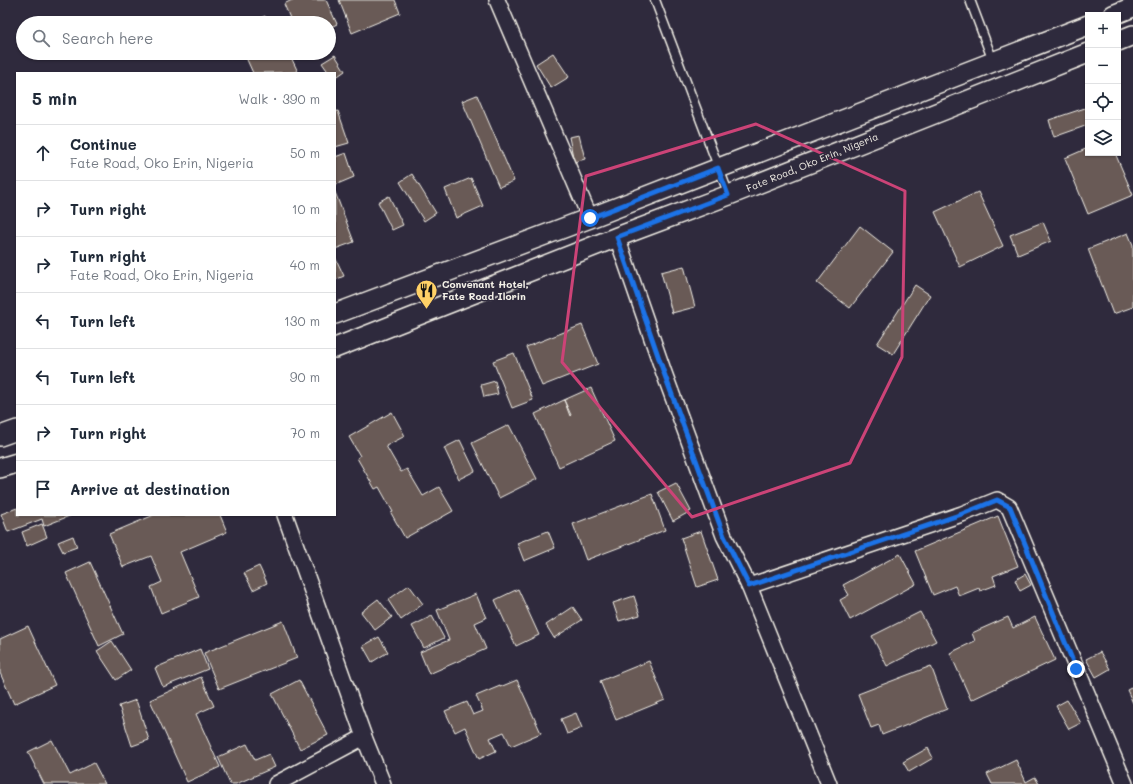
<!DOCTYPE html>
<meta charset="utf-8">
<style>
body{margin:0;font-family:Mali,sans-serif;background:#f2f2f3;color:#1f2937}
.controls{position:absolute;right:12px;top:12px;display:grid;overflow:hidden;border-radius:0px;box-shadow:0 1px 3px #0004}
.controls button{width:36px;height:36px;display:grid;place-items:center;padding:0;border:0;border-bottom:1px solid #e0e1e3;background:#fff;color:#1f2937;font:20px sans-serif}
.stop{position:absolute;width:12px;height:12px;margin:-9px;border:3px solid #1a73e8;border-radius:50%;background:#fff}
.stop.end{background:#1a73e8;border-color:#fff;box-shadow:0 1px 4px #0008}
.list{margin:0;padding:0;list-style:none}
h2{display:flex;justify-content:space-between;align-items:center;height:52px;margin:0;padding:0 16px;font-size:17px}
h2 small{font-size:13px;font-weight:400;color:#747a83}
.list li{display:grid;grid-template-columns:26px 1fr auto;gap:12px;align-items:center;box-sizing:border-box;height:56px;padding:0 16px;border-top:1px solid #e0e1e3}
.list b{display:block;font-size:15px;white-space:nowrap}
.list p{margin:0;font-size:13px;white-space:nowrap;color:#747a83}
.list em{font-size:13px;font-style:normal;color:#747a83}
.icon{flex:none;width:22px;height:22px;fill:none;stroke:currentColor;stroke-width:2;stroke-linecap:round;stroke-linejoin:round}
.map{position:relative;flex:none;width:1133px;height:784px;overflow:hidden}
.search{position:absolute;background:#fff;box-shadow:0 1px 3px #0004;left:16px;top:16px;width:320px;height:44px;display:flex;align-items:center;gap:10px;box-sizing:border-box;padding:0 14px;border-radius:22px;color:#747a83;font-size:15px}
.panel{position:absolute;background:#fff;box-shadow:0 1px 3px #0004;left:16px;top:72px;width:320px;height:444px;border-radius:0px}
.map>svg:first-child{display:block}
.building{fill:#695a57;stroke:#f4f1e8}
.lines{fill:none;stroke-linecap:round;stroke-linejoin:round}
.service-casing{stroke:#f4f1e8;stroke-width:11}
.minor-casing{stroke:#f4f1e8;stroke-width:18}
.tertiary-casing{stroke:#f4f1e8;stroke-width:22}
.service{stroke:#2f2a3d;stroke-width:8}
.minor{stroke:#2f2a3d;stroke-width:15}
.tertiary{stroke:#2f2a3d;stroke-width:19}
.route{stroke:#1a73e8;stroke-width:5}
.marked{fill:none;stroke:#cc4377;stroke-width:3;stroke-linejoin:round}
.labels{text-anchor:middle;stroke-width:3;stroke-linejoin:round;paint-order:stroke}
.street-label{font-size:10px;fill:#f4f1e8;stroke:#2f2a3d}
.poi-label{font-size:10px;font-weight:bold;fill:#f4f1e8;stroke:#2f2a3d;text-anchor:start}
</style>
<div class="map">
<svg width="1133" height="784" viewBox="0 0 1133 784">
<rect width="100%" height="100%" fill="#2f2a3d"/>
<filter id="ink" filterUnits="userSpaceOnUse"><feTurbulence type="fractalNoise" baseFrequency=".025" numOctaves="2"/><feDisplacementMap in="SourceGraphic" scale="8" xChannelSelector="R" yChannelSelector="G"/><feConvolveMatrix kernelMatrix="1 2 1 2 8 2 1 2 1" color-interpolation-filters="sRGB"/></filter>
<g filter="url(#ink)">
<!-- building -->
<g class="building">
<polygon points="292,0 326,0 337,24 329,28 329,23 292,23 284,4"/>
<polygon points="339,0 395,0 400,13 352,33"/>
<polygon points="265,16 268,23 249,23"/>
<polygon points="244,53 289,53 298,72 253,73"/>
<polygon points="553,53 569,77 551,88 536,64"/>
<polygon points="335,55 345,71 335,78 335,73 329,73 322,63"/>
<polygon points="477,95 514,181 499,187 462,101"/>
<polygon points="1088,107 1088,125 1054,137 1049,120"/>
<polygon points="338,111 349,143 335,147 335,112"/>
<polygon points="579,135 585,159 574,162 569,137"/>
<polygon points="1088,148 1088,153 1115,153 1133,195 1088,214 1065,158"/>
<polygon points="346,153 354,177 335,185 335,157"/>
<polygon points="412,174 436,213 424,221 400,182"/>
<polygon points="471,178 483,206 456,218 445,189"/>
<polygon points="335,192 354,242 335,249"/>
<polygon points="978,192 1003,246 960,267 935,212"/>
<polygon points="389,196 403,225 392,230 378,202"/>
<polygon points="1043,222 1051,241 1018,255 1010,235"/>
<polygon points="860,226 893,252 850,308 817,283"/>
<polygon points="1128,233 1133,245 1133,307 1113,314 1088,249"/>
<polygon points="335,257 344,276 335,280"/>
<polygon points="684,266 695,307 672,313 661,272"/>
<polygon points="915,285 930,295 893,354 877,344"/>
<polygon points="582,325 598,364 542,386 526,347"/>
<polygon points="514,353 533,400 512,408 493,361"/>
<polygon points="495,381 498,394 484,397 481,385"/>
<polygon points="591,388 615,441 559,467 535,414 564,400 570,416 571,415 564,400"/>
<polygon points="392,412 405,436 386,446 401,472 407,469 423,496 439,487 453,511 405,538 391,513 393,512 379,487 375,489 357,458 360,456 349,437"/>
<polygon points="509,425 537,479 499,498 472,443"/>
<polygon points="460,440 475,471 459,479 444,448"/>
<polygon points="676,483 691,511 673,521 658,492"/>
<polygon points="652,494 665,530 586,560 573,524"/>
<polygon points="17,508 17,515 72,515 44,526 42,519 8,532 1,514"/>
<polygon points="154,515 220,515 227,532 180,552 199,597 161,613 151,587 162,582 151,556 123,567 109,534"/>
<polygon points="998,516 1018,566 993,576 996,585 980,591 979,588 959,596 955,586 933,595 915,551"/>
<polygon points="42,524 47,537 27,546 22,532"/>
<polygon points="548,531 555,548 524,561 517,543"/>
<polygon points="701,531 718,580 697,587 681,538"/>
<polygon points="73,536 77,547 63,552 58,542"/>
<polygon points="900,554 916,584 850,620 840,600 849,595 843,585"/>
<polygon points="90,562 123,634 99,646 66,573"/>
<polygon points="259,566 267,583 253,590 244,573"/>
<polygon points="1025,574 1031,585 1020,591 1015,580"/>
<polygon points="409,585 423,604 401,620 388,600"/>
<polygon points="518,589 539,635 516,646 495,600"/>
<polygon points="476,594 486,618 475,623 486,649 429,674 420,652 449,640 437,610"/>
<polygon points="634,596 640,615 619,621 613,603"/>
<polygon points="378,599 392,617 375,630 361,612"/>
<polygon points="573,607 582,620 554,638 546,625"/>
<polygon points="920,612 936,641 887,666 872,636"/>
<polygon points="432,616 444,638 424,648 412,626"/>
<polygon points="1008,617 1013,628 1035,617 1055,660 971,700 950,653 975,641 972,633"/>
<polygon points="283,621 297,658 219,689 204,653"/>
<polygon points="28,626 55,685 14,704 0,673 0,639"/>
<polygon points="379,637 388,652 372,662 363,646"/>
<polygon points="112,641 131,670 116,680 97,651"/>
<polygon points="200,649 208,669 163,687 155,668"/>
<polygon points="1100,652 1110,669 1096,677 1086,659"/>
<polygon points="649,661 665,700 616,720 600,681"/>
<polygon points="931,666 947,709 882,735 879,725 871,728 858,694"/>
<polygon points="201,677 214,706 196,714 220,767 187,782 150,700"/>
<polygon points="299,680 328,735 300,749 272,694"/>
<polygon points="517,680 541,733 511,746 504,732 490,738 496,751 479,759 465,727 455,732 445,711 467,702 473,715 483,711 476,696 500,686 500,687"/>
<polygon points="1133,687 1133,703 1127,690"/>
<polygon points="136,700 149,740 132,746 119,706"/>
<polygon points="1067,700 1081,723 1069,729 1056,706"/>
<polygon points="576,713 582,728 567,734 561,719"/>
<polygon points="52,740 70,775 94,763 105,784 44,784 28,752"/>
<polygon points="247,744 255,760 269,754 275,767 236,784 230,784 218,757"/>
<polygon points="928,748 933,758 909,772 903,762"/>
<polygon points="1016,760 1026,782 1035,777 1039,784 992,784 987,774"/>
</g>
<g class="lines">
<defs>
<g id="service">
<polyline points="655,0 729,195"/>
<polyline points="970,0 993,61"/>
</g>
<g id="minor">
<polyline points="497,0 590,218"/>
<polyline points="617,237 664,373 724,536 749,586 829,784"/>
<polyline points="285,515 364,737 383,784"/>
<polyline points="749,586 962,514 997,500 1009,507 1125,784"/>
<polyline points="276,784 364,737"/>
</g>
<g id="tertiary">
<polyline points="1113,15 1133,7"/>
<polyline points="1118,41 1133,35"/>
<polyline points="335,314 590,218 1088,25"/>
<polyline points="335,348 617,237 729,195 1088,53"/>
<polyline points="0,436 17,430"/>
<polyline points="0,468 17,463"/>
</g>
</defs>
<!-- service casing -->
<use href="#service" class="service-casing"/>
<!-- minor casing -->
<use href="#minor" class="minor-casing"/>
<!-- tertiary casing -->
<use href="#tertiary" class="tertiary-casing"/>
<!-- service -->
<use href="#service" class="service"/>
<!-- minor -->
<use href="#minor" class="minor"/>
<!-- tertiary -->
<use href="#tertiary" class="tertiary"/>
</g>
</g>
<g class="lines" filter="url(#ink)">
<!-- route -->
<polyline class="route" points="590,218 718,168 728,195 617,237 664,373 724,536 749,586 962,514 997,500 1010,507 1076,669"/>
</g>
<!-- marked area -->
<path class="marked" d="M756,124L905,191L902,357L850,463L692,517L562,362L586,176Z"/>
<!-- icons -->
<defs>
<symbol id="restaurant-pin" viewBox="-11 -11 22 30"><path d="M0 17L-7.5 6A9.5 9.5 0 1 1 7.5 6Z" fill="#ffd166" stroke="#2f2a3d"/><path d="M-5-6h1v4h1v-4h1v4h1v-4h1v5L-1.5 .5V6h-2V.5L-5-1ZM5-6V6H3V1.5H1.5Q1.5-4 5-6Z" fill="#111"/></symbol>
</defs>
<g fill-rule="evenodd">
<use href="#restaurant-pin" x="414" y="278" width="25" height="34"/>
</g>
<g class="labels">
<!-- street labels -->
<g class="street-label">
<text transform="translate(812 162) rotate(-22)" y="4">Fate Road, Oko Erin, Nigeria</text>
</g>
<!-- poi labels -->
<g class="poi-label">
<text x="442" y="288">Convenant Hotel,<tspan x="442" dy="12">Fate Road Ilorin</tspan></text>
</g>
</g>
</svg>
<div class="controls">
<button>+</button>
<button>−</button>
<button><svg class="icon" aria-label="locate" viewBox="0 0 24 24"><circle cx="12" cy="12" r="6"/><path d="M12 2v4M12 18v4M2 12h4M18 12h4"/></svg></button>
<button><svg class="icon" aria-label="layers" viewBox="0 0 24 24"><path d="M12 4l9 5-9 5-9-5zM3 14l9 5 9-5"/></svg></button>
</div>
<div class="stop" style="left:590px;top:218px"></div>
<div class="stop end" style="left:1076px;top:669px"></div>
<div class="search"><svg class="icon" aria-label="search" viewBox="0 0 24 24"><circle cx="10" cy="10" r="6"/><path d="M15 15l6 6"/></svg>Search here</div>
<section class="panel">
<h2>5 min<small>Walk · 390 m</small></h2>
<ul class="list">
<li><svg class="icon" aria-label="ahead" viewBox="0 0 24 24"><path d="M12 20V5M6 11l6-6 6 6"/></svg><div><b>Continue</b><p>Fate Road, Oko Erin, Nigeria</p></div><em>50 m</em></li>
<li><svg class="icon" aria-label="right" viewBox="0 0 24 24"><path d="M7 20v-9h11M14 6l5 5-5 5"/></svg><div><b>Turn right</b></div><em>10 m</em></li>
<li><svg class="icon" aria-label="right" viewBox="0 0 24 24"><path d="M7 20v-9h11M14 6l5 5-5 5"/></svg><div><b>Turn right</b><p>Fate Road, Oko Erin, Nigeria</p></div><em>40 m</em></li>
<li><svg class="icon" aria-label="left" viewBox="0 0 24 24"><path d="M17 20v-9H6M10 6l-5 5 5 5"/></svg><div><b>Turn left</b></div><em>130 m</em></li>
<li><svg class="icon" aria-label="left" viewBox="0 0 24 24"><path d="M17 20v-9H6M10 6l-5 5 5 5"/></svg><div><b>Turn left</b></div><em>90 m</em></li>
<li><svg class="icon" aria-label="right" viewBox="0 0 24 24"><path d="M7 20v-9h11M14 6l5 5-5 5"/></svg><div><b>Turn right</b></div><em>70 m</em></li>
<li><svg class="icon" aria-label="arrive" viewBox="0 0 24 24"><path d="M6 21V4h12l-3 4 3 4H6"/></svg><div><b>Arrive at destination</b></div></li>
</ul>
</section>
</div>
